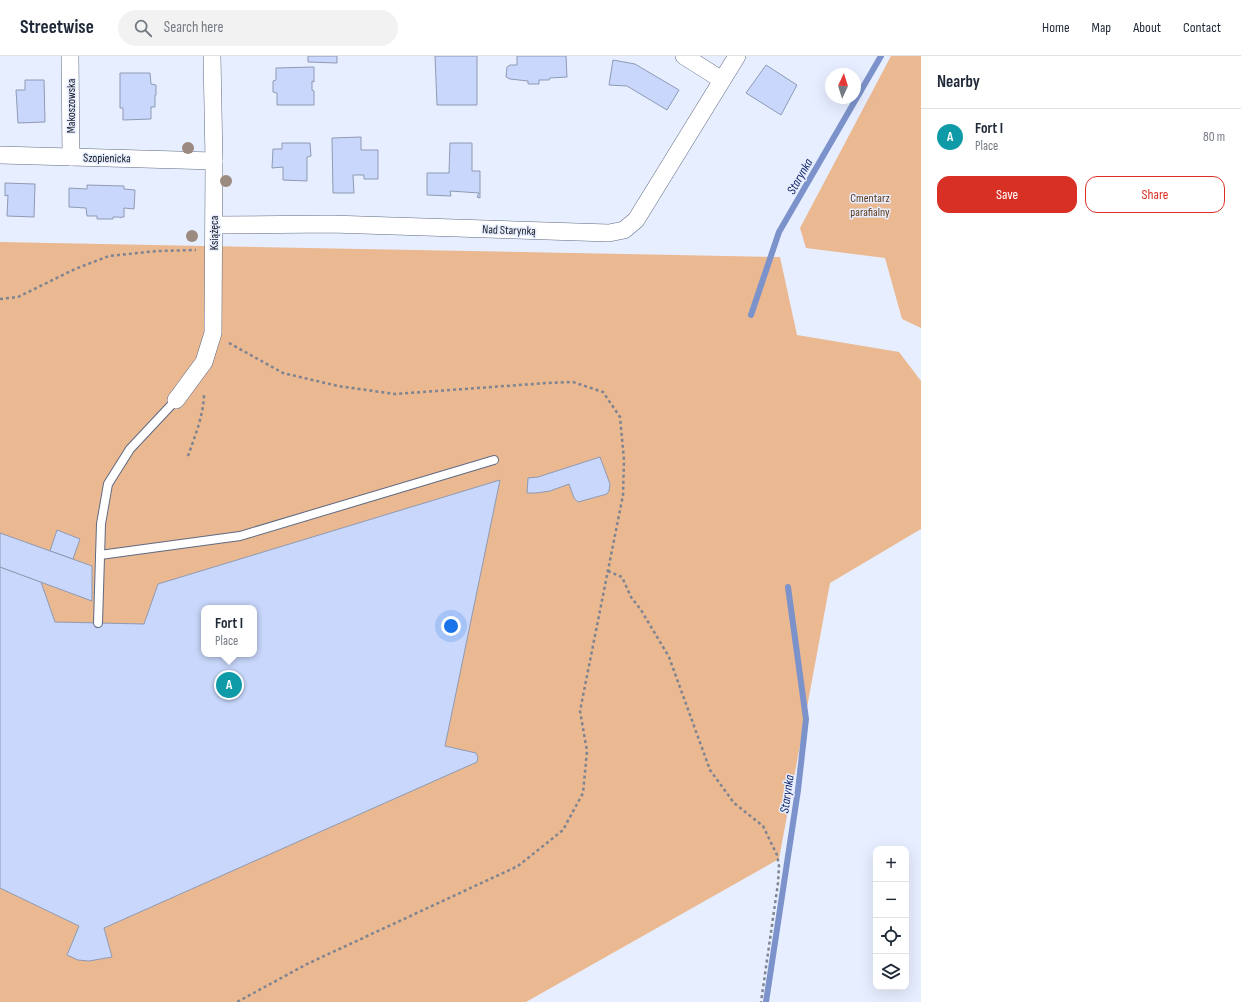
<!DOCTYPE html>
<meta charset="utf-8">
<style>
body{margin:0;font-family:"Sofia Sans Condensed",sans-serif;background:#f2f2f3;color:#1f2937}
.controls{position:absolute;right:12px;bottom:12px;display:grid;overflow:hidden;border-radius:8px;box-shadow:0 4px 16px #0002}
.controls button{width:36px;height:36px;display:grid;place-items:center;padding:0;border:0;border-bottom:1px solid #e0e1e3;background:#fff;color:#1f2937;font:20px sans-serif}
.compass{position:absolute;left:825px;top:12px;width:36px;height:36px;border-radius:50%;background:#fff;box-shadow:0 4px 16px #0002;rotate:4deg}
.you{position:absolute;left:451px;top:570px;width:14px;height:14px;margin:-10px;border:3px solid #fff;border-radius:50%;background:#1a73e8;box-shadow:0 0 0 6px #1a73e833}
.badge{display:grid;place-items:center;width:26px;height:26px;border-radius:50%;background:#d93025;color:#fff;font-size:13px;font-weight:700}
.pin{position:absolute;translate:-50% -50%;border:2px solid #fff;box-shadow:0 1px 4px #0006}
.popup{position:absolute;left:201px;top:549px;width:56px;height:52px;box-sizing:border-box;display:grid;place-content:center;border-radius:8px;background:#fff;filter:drop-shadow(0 1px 3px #0005);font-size:13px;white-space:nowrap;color:#747a83}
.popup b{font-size:15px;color:#1f2937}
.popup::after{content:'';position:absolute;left:50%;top:100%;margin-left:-8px;border:8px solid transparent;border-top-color:#fff}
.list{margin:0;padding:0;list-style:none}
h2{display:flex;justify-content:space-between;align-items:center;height:52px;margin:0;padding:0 16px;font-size:17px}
h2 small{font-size:13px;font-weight:400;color:#747a83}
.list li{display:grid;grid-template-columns:26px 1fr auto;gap:12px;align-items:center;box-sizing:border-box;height:56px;padding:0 16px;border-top:1px solid #e0e1e3}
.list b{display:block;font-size:15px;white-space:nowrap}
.list p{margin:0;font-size:13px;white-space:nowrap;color:#747a83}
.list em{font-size:13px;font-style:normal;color:#747a83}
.actions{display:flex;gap:8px;padding:12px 16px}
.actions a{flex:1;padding:9px 0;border:1px solid #d93025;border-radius:12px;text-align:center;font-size:14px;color:#d93025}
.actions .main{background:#d93025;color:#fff}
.icon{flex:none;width:22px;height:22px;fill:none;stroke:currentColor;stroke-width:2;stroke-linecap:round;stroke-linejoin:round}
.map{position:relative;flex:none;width:921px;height:946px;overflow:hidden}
header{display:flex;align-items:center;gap:24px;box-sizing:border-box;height:56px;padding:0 20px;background:#fff;border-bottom:1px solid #e0e1e3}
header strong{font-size:19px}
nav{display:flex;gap:22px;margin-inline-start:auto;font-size:14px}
.search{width:280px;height:36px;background:#f2f2f3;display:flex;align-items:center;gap:10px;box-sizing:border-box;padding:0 14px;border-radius:22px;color:#747a83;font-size:15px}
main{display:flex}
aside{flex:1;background:#fff}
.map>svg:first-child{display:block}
.green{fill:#eab891;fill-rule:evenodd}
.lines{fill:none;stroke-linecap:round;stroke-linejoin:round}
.stream{stroke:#7c92ca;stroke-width:6}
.building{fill:#c8d7fb;stroke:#8f9ab3;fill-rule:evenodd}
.service-casing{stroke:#606a82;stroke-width:10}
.minor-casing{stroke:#606a82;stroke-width:18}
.path{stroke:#7f8491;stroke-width:2.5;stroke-dasharray:3 3;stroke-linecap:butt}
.service{stroke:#fff;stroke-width:8}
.minor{stroke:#fff;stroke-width:17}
.tree{fill:#9b8a7f}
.labels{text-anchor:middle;stroke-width:3;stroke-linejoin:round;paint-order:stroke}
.street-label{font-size:12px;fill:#171b24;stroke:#e7eeff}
.park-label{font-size:12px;fill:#5d3817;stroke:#e7eeff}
.water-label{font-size:13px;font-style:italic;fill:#16296b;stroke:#e7eeff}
</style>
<header>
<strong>Streetwise</strong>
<div class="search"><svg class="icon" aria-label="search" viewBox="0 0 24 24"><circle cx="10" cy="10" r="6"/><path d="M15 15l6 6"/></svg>Search here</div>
<nav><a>Home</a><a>Map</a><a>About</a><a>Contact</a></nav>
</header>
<main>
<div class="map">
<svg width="921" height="946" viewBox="0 0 921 946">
<rect width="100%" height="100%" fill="#e7eeff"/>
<!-- green -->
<g class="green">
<polygon points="891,0 921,0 921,272 902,263 885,202 806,192 800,172"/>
<path d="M0,186L780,201L797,279L899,296L921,325V473L830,527L779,803L526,946H0ZM204,552H254V598H204Z"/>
</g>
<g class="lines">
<!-- stream -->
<g class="stream">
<polyline points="751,259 779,176 881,0"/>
<polyline points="766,946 798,734 806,663 788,531"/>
</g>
</g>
<!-- building -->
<g class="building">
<polygon points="308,0 337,0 337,7 308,6"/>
<polygon points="435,0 477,0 477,49 437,49"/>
<polygon points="517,0 566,0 567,21 550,22 549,24 539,24 539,28 528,28 528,25 510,23 506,21 507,11 510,9 517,9"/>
<polygon points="613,4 635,8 679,34 667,54 627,30 609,29"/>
<polygon points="766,9 797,29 781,59 746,37"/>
<polygon points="314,11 314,26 312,25 312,34 314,35 314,49 277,49 277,37 273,36 273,25 276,24 276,12"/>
<polygon points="120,17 150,17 151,28 156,29 156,39 155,39 155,51 151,51 151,63 123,64 123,52 120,52"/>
<polygon points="25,24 44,24 45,66 18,67 16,34 25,34"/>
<polygon points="361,81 361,94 378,94 378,123 364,123 364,119 353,119 354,137 333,137 332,82"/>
<polygon points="282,87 310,87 311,100 307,101 307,125 283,124 283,111 272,112 273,93 282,93"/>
<polygon points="450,87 472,87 472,115 480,115 480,142 477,141 479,137 450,135 451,140 427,139 427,117 449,117"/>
<polygon points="5,127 35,128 34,161 7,160 8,139 5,140"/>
<polygon points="87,129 124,130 124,133 135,134 134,153 124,152 124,161 121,161 121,162 119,161 113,161 113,163 97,163 97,160 87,160 86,152 69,151 69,132 87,133"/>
<polygon points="600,401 610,428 609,435 607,438 578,446 574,442 569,428 550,435 536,437 527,437 528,422 538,421"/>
<path d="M500,424L445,690L476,697L478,701L477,706L104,872L112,901L89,905L78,904L67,899L79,870L0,832V511L41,526L55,566L144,568L158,528ZM204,552H254V598H204Z"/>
<polygon points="57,474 80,483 73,503 50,495"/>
<polygon points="0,477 92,510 92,545 0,511"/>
</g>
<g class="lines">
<defs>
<g id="service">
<polyline points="100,499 240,480 494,404"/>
<polyline points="98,567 101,468 108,428 130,393 176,344"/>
</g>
<g id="minor">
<polyline points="70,0 71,101"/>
<polyline points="684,0 722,24"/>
<polyline points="0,99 214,105"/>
<polyline points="214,169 331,168 609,177 624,174 636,164 737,0"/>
<polyline points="176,344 204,306 213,277 214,105 212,0"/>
</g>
</defs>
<!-- service casing -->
<use href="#service" class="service-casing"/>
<!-- minor casing -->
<use href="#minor" class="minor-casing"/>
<!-- path -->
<g class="path">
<polyline points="0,243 18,241 75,213 109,200 157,195 196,194"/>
<polyline points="229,287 283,317 338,330 395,338 547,327 573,326 603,336 620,361 624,404 623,439 580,655 587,695 583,737 563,774 518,810 307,908 237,946"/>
<path d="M188,400C195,380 204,358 204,337"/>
<polyline points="608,515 622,521 631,541 641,554 669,601 710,714 734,747 763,770 777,799 779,810 778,827 761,946"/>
</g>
<!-- service -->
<use href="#service" class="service"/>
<!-- minor -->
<use href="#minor" class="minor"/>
</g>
<!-- trees -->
<g class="tree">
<circle cx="188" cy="92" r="6"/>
<circle cx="226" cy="125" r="6"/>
<circle cx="192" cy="180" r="6"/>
</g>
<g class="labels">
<!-- street labels -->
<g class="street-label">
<text transform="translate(71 50) rotate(-90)" y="4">Makoszowska</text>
<text transform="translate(107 102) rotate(1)" y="4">Szopienicka</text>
<text transform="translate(509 174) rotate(2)" y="4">Nad Starynką</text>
<text transform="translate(214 177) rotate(-90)" y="4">Książęca</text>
</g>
<!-- park labels -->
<g class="park-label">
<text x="870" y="146">Cmentarz<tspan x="870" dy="14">parafialny</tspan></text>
</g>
<!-- water labels -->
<g class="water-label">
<text transform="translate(799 120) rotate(-60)" y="5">Starynka</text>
<text transform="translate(786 738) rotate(-82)" y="5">Starynka</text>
</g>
</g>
</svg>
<div class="controls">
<button>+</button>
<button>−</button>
<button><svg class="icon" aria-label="locate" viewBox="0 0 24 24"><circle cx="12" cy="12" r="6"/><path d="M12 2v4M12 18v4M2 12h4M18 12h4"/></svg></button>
<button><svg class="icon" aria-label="layers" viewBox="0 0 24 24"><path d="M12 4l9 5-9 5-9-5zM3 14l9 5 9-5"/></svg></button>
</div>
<svg class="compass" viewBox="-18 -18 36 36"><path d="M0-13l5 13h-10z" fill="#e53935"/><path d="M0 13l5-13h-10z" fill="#747a83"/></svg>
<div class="you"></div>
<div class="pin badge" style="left:229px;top:629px;background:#0f9aa8">A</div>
<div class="popup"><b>Fort I</b>Place</div>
</div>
<aside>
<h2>Nearby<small></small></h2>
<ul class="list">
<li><span class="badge" style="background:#0f9aa8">A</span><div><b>Fort I</b><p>Place</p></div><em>80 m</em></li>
</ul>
<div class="actions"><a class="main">Save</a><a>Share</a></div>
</aside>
</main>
